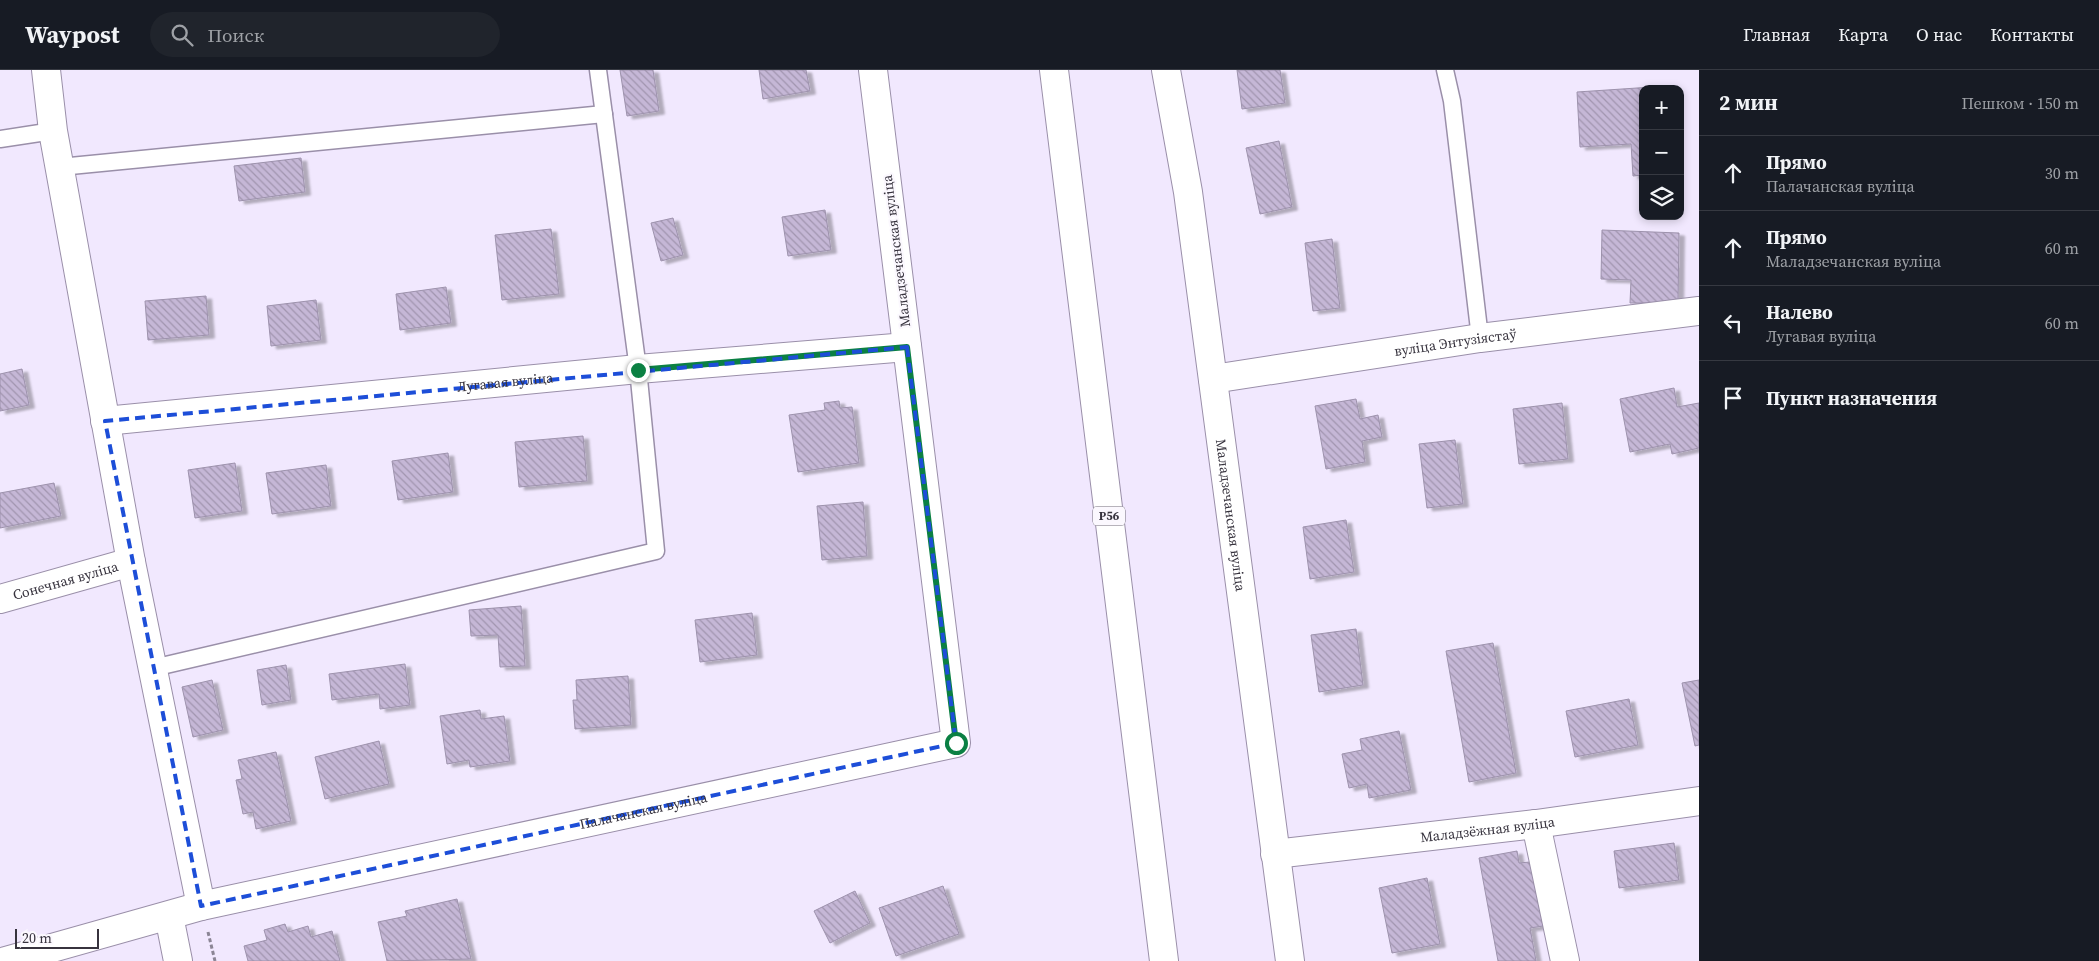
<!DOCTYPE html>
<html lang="ru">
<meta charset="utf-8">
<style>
body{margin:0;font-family:"Source Serif 4",serif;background:#20242c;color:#f1f3f6}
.controls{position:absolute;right:15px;top:15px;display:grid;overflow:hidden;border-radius:10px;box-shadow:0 2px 8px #0003}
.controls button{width:45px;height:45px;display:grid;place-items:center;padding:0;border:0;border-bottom:1px solid #363941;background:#171b24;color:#f1f3f6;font:25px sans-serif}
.scale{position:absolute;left:15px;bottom:12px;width:84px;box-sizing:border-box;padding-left:5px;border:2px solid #37333e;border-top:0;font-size:14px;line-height:18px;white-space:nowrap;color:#37333e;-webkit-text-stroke:4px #fbf8fe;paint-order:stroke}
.stop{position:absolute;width:15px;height:15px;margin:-11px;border:4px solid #0b8043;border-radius:50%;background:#fff}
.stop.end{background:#0b8043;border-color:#fff;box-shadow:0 1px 5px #0008}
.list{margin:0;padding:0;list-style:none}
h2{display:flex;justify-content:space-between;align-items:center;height:65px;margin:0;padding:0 20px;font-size:21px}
h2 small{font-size:16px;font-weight:400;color:#9ea1a6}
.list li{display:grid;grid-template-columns:32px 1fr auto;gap:15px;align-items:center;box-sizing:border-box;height:75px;padding:0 20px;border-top:1px solid #363941}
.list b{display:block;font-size:19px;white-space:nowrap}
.list p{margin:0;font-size:16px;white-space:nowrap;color:#9ea1a6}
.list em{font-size:16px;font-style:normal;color:#9ea1a6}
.icon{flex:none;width:28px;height:28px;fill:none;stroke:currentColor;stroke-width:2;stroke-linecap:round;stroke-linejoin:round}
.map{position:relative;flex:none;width:1699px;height:891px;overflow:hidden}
header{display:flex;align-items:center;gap:30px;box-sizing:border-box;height:70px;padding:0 25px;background:#171b24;border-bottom:1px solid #363941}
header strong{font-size:24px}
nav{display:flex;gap:28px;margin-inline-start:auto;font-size:18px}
.search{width:350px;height:45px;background:#20242c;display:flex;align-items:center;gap:12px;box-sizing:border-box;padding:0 18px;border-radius:28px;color:#9ea1a6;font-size:19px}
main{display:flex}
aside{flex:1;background:#171b24}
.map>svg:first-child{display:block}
.building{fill:url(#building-back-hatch);stroke:#9d92ac;filter:url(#shadow)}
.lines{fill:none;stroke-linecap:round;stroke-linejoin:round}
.service-casing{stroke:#9a8fa9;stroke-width:19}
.minor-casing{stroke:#9a8fa9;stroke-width:30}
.primary-casing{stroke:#9a8fa9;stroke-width:30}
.path{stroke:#8b8595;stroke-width:3;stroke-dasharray:4 2.5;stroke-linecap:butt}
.service{stroke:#fff;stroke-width:16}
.minor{stroke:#fff;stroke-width:28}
.primary{stroke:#fff;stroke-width:28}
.route{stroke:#0b8043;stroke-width:6}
.marked{fill:none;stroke:#1d4ed8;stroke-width:4;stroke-dasharray:10 6;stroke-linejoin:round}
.labels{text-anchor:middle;stroke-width:4.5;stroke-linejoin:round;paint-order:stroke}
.shield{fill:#fbf8fe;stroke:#726e78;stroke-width:1}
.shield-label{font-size:12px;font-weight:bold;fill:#37333e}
.street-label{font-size:14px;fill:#37333e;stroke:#fbf8fe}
</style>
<header>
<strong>Waypost</strong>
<div class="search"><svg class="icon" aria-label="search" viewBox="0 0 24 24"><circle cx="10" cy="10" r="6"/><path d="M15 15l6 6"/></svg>Поиск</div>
<nav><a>Главная</a><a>Карта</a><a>О нас</a><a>Контакты</a></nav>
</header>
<main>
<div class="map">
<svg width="1699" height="891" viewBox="0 0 1699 891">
<defs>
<pattern id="building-back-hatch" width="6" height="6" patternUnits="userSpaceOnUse" patternTransform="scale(1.25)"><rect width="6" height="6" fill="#c5b7d6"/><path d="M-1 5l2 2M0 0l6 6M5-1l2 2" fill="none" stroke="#a195af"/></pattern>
<filter id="shadow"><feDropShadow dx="5.5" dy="3" stdDeviation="1" flood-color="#0004"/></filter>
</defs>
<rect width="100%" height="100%" fill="#f1e8fe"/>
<!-- building -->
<g class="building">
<polygon points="620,0 653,0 659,41 627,46"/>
<polygon points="759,0 806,0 810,21 763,29"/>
<polygon points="1237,0 1280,0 1285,33 1242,39"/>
<polygon points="1667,16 1668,19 1643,19 1643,105 1633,106 1631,74 1580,77 1577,22"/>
<polygon points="1279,71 1292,137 1260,144 1246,78"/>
<polygon points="301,88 305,122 239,131 234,96"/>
<polygon points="825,140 831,180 788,186 782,147"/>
<polygon points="673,148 683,185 661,191 651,153"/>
<polygon points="551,159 559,224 502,230 495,165"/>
<polygon points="1602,160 1679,163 1678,233 1630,233 1631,210 1601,209"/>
<polygon points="1332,169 1340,238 1313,241 1305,173"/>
<polygon points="446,217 451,253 400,260 396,224"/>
<polygon points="206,226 209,265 148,270 145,231"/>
<polygon points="316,230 321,270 271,276 267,236"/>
<polygon points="22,299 29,335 0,341 0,304"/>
<polygon points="1674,318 1677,337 1699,333 1699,378 1672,384 1670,374 1630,382 1620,329"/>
<polygon points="1356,329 1360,349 1378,345 1382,367 1362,371 1365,392 1326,399 1315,336"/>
<polygon points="839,331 840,338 852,337 859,393 798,402 789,345 825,340 824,333"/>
<polygon points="1562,333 1568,389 1519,394 1513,339"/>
<polygon points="583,366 587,411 519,417 515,372"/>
<polygon points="1455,370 1463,434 1427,438 1419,374"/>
<polygon points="448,383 453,422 398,430 392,391"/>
<polygon points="235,393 242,441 195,448 188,400"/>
<polygon points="326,395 331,436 272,444 266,403"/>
<polygon points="54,413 61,446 0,458 0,423"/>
<polygon points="863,432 867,486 822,490 817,436"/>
<polygon points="1346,450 1354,502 1310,509 1303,457"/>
<polygon points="521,536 525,596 500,597 498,565 471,566 469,540"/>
<polygon points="752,543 757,585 700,592 695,550"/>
<polygon points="1356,559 1363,615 1319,622 1311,565"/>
<polygon points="1493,573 1516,703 1469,712 1446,581"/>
<polygon points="405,594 410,635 380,639 379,624 332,630 329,604"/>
<polygon points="286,595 291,630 262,635 257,600"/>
<polygon points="628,606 631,655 575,659 573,630 577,630 576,610"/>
<polygon points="212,610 223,660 193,667 182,617"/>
<polygon points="1699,610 1699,675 1695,676 1682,613"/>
<polygon points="1629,629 1638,675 1575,687 1566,641"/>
<polygon points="480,640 481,649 504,646 510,691 470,697 469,690 447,694 440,646"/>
<polygon points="1399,661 1411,720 1369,728 1367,714 1349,718 1342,684 1362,680 1360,669"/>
<polygon points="379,671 389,714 325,729 315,687"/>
<polygon points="276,682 291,751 256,759 253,742 243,744 236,710 242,709 238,690"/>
<polygon points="1674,773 1679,810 1619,818 1614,781"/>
<polygon points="1517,781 1519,793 1530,792 1543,856 1530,858 1536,891 1498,891 1479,788"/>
<polygon points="1427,808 1440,874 1392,883 1379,818"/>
<polygon points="943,816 959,864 896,886 879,838"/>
<polygon points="855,821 870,853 830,873 814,841"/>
<polygon points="457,829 471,889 387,891 378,852 407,846 405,841"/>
<polygon points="285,854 288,862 308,856 311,867 332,861 340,891 248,891 244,876 267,870 264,860"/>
</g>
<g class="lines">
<defs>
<g id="service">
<polyline points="1445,0 1452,31 1480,268"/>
<polyline points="0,69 53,61"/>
<polyline points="60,97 604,44"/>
<polyline points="153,598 656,481 638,299 598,0"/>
</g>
<g id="minor">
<polyline points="46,0 53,61 131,492 201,836"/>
<path id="s1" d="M1166,0L1188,122L1290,891"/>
<path id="s2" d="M1213,309L1480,268L1699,241"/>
<path id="s3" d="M105,351L638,299L907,277"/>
<path id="s4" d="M0,529L131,492"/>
<polyline points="1536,754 1565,891"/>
<path id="s5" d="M1275,784L1536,754L1699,731"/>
<polyline points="169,846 178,891"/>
<path id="s6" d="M6,891L201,836L956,673L873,0"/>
</g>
<polyline id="primary" points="1054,0 1164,891"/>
</defs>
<!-- service casing -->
<use href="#service" class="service-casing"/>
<!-- minor casing -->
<use href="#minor" class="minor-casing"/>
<!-- primary casing -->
<use href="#primary" class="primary-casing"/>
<!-- path -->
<polyline class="path" points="208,862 215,891"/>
<!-- service -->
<use href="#service" class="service"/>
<!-- minor -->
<use href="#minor" class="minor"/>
<!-- primary -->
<use href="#primary" class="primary"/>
</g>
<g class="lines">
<!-- route -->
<polyline class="route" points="638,300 907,277 956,673"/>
</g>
<!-- marked area -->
<path class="marked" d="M907,277L956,673L201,836L105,351Z"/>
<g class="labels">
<!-- shield labels -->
<rect class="shield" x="1093" y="436.5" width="32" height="19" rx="4"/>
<g class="shield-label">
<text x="1109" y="450">Р56</text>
</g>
<!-- street labels -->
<g class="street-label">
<text transform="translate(896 181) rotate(-97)" y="5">Маладзечанская вуліца</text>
<text dy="5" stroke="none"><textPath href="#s2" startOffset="245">вуліца Энтузіястаў</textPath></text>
<text dy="5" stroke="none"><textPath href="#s3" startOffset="402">Лугавая вуліца</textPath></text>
<text dy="5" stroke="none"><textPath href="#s1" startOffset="450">Маладзечанская вуліца</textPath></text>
<text dy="5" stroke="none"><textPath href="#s4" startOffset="68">Сонечная вуліца</textPath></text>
<text dy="5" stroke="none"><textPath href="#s6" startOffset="655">Палачанская вуліца</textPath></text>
<text dy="5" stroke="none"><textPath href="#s5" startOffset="214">Маладзёжная вуліца</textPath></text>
</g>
</g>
</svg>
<div class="controls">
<button>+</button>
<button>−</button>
<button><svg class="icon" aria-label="layers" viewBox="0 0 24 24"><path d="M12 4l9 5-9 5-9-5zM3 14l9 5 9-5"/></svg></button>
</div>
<div class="scale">20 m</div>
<div class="stop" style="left:956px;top:673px"></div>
<div class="stop end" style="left:638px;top:300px"></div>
</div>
<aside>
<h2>2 мин<small>Пешком · 150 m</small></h2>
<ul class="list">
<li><svg class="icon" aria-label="ahead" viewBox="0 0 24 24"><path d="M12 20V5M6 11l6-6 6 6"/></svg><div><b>Прямо</b><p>Палачанская вуліца</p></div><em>30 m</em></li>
<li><svg class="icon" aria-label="ahead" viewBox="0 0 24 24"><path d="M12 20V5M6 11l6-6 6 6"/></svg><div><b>Прямо</b><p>Маладзечанская вуліца</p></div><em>60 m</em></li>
<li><svg class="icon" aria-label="left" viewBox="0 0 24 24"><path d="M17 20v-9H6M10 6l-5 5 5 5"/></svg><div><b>Налево</b><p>Лугавая вуліца</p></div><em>60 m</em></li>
<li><svg class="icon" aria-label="arrive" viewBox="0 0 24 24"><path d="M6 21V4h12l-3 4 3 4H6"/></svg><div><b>Пункт назначения</b></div></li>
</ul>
</aside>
</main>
